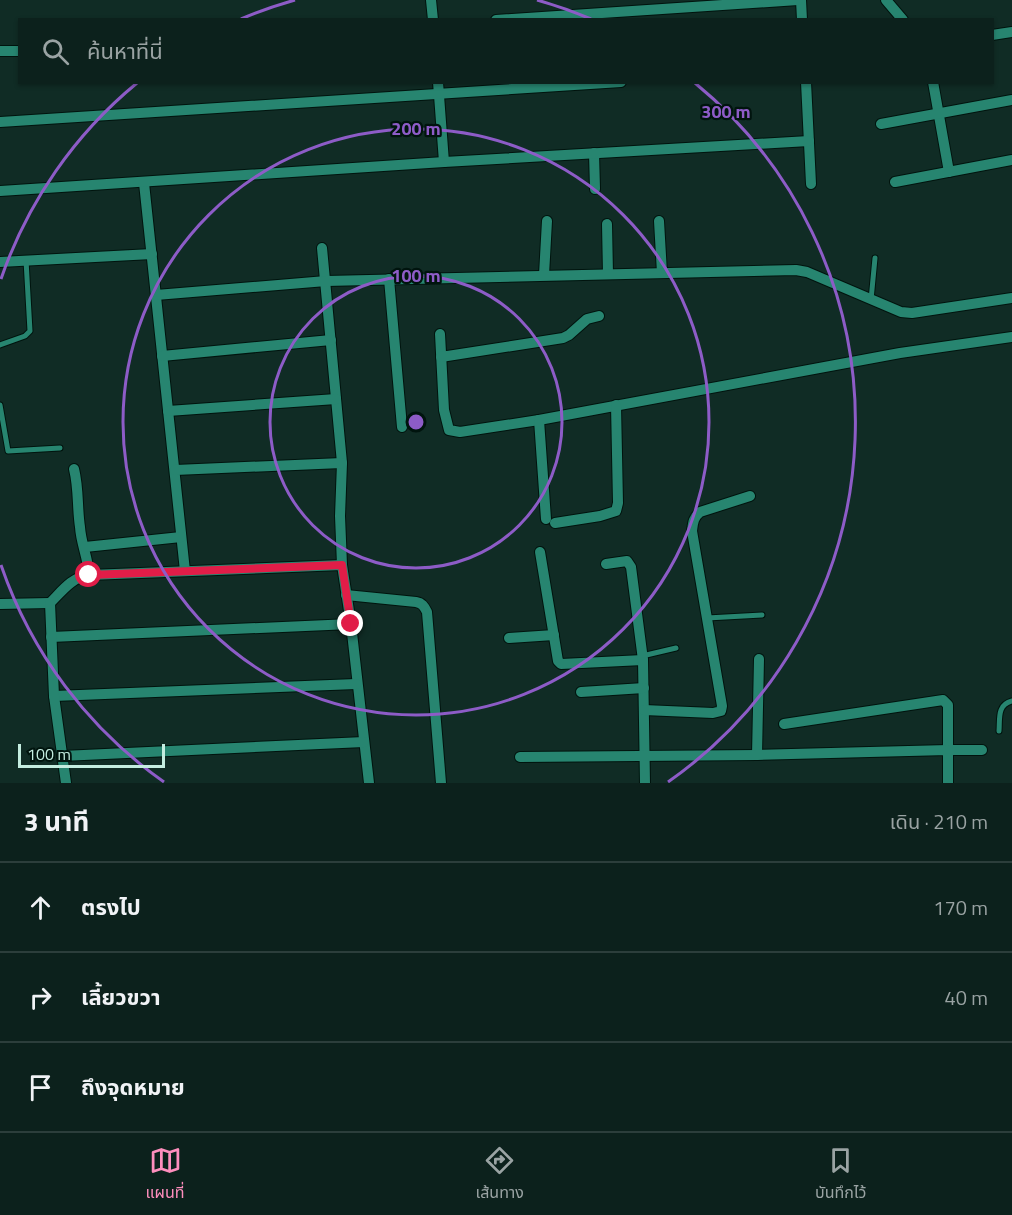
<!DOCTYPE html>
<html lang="th">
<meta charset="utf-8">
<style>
body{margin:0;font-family:"Titillium Web","Noto Sans Thai",sans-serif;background:#1a2e29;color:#f1f3f6}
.scale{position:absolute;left:18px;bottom:15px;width:147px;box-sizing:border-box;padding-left:6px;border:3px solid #c4ede0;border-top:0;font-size:16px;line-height:21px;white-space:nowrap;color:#c4ede0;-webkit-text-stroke:4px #00140e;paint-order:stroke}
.stop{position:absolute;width:18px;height:18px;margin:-14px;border:4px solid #e11d48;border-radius:50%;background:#fff}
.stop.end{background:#e11d48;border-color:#fff;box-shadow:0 2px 6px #0008}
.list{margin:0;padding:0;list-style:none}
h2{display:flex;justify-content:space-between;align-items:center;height:78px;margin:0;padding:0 24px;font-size:26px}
h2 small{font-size:20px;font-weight:400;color:#9aa3a3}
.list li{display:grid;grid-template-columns:39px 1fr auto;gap:18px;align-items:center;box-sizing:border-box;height:90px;padding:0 24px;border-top:2px solid #2c3e3b}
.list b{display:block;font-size:22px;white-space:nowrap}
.list em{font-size:20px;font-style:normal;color:#9aa3a3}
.icon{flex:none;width:33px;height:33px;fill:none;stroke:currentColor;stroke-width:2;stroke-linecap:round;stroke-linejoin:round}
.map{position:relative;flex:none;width:1012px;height:783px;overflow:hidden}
.search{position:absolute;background:#0c211c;box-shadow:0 2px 4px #0004;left:18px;right:18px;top:18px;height:66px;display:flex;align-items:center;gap:15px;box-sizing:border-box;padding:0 21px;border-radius:0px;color:#9aa3a3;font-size:22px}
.sheet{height:348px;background:#0c211c}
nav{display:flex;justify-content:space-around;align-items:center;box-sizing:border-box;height:84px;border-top:2px solid #2c3e3b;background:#0c211c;font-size:16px;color:#9aa3a3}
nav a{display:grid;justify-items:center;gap:3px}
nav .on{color:#fe8ebd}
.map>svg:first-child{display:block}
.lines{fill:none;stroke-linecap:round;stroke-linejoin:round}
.service-casing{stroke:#00140e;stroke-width:7}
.minor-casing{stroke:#00140e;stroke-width:12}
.service{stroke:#278570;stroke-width:5}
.minor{stroke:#278570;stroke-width:10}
.route{stroke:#e11d48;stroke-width:8}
.ring{fill:none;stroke:#8d5cc7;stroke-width:3}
.centre{fill:#8d5cc7;stroke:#00140e;stroke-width:3}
.ring-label{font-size:18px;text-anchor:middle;font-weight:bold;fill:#8d5cc7;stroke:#00140e;stroke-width:4.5;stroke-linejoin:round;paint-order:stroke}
</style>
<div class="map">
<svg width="1012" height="783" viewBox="0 0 1012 783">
<rect width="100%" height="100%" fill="#102c25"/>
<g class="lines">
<defs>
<g id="service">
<polyline points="871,300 875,258"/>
<polyline points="0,345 25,336 30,331 26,260"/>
<polyline points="0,405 8,451 60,448"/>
<polyline points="707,618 762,615"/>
<polyline points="642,656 676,648"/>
<path d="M999,731C1000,718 997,705 1012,701"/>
</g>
<g id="minor">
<polyline points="431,0 433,20"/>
<polyline points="801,0 802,20"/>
<polyline points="886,0 903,20"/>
<polyline points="496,20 798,0"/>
<polyline points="992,35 1012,32"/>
<polyline points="0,51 20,51"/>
<polyline points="438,82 444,162"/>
<polyline points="806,82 811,184"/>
<polyline points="933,82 949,172"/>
<polyline points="0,122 621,82"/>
<polyline points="881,124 1012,100"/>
<polyline points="594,153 595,189"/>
<polyline points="895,182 1012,160"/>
<polyline points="144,183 185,571"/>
<polyline points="0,191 444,162 809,141"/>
<polyline points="659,221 662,273"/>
<polyline points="607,224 608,274"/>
<polyline points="322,248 342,463 340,516 342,565 351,624 369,783"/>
<polyline points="0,262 152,254"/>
<polyline points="544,275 547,221"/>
<polyline points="389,279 402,427"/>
<polyline points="156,295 326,281 796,270 807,272 901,312 912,313 1012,298"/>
<polyline points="440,334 444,410 449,430 460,432 539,420"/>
<polyline points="162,356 331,340"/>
<polyline points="441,357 563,338 569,335 587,319 599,316"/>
<polyline points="168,411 336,399"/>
<path d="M74,469C79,489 77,508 80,527C81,544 88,557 89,575"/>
<polyline points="175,470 342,463"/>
<polyline points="546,519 539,420 900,353 1012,337"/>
<polyline points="555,523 600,516 616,511 618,503 616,405"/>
<polyline points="85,547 181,537"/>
<polyline points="540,552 558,661 561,664 643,660"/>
<polyline points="606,564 627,561 631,567 643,660 645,783"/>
<path d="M346,595L416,602C422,603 424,606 427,612L441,783"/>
<polyline points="0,604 50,603"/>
<polyline points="51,637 351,624"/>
<polyline points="509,638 554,635"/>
<polyline points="581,692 644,688"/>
<polyline points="54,696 356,684"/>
<path d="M644,710L713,713L721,711L722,706L692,531C693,523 693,518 700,512L750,496"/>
<polyline points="784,724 943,700 948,705 948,750 982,750"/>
<polyline points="757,755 759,659"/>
<polyline points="62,756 364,742"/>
<polyline points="520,757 757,755 948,750 948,783"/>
<path d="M66,783L54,696L50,603C62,591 72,577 89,575L342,565"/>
</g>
</defs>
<!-- service casing -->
<use href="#service" class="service-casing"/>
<!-- minor casing -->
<use href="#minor" class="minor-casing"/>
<!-- service -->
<use href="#service" class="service"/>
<!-- minor -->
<use href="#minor" class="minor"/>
</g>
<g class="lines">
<!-- route -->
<polyline class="route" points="89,575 342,565 351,624"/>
</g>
<!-- distance rings -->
<g class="ring">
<circle cx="416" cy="422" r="146"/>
<circle cx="416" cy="422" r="293"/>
<path d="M164 782A439 439 0 0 1 1 565M1 279A439 439 0 0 1 137 83M241 19A439 439 0 0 1 295 0M537 0A439 439 0 0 1 591 19M695 83A439 439 0 0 1 668 782"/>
</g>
<circle cx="416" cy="422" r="9" class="centre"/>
<g class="ring-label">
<text x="726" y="118">300 m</text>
<text x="416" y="135">200 m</text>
<text x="416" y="282">100 m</text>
</g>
</svg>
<div class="scale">100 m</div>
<div class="stop" style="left:89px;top:575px"></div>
<div class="stop end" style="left:351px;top:624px"></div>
<div class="search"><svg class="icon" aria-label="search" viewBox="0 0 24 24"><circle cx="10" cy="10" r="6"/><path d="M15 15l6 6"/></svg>ค้นหาที่นี่</div>
</div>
<section class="sheet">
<h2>3 นาที<small>เดิน · 210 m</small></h2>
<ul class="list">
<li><svg class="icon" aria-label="ahead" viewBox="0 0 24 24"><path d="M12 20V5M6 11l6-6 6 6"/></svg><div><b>ตรงไป</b></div><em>170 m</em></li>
<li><svg class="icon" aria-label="right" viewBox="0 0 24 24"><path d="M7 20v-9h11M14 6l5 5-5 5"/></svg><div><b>เลี้ยวขวา</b></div><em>40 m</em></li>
<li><svg class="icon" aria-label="arrive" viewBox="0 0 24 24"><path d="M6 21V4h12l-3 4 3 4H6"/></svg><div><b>ถึงจุดหมาย</b></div></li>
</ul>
</section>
<nav>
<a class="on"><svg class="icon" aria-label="map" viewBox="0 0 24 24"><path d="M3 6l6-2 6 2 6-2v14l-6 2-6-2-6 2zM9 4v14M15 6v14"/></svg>แผนที่</a>
<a><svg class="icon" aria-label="directions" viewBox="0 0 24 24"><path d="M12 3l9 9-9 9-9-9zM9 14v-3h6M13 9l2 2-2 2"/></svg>เส้นทาง</a>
<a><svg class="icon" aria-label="saved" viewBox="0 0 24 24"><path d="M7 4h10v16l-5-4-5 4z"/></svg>บันทึกไว้</a>
</nav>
